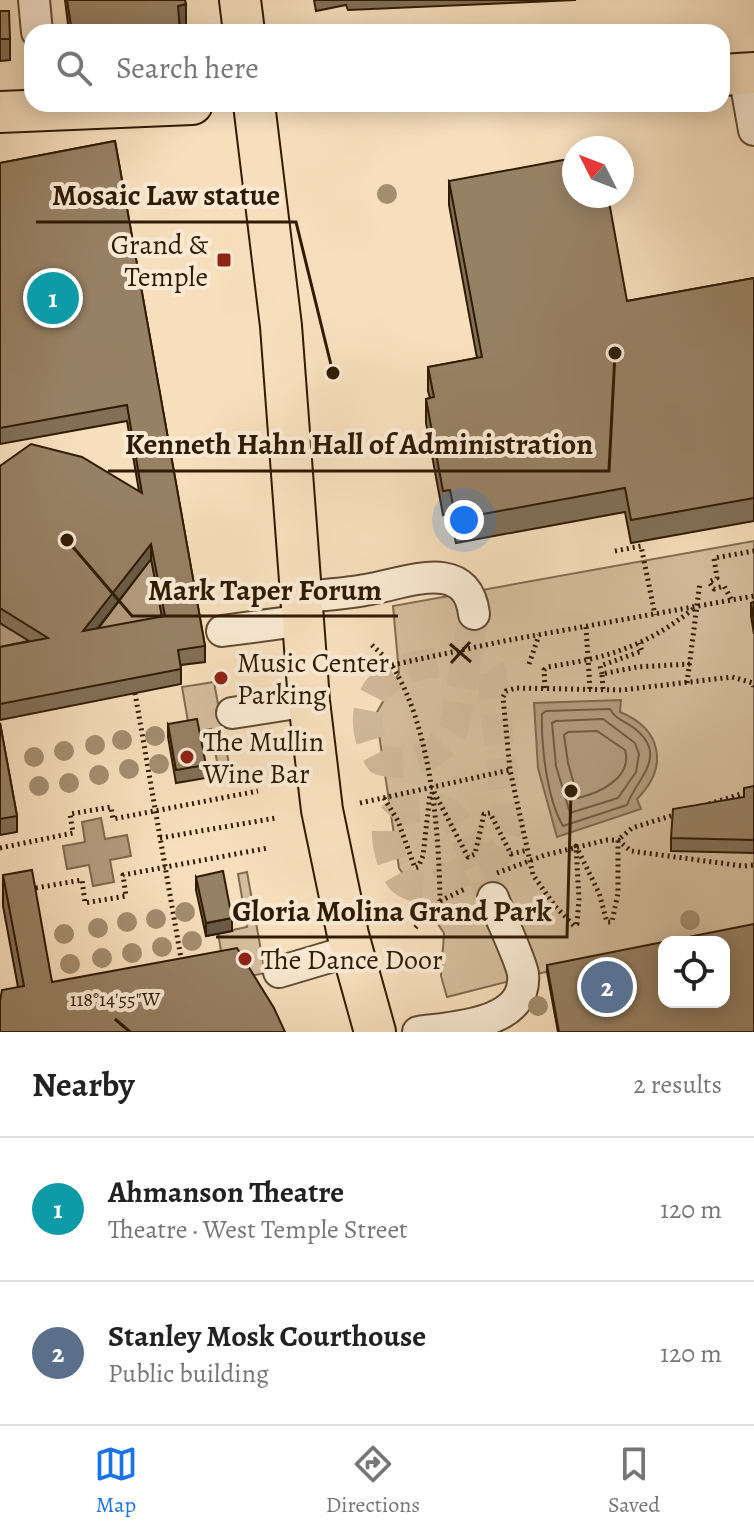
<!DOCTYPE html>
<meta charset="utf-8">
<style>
body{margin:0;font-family:Alegreya,serif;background:#f6f6f6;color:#222}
.controls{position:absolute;right:24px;bottom:24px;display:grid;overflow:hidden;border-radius:16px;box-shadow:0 4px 20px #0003}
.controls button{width:72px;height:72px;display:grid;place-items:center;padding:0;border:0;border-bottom:2px solid #e0e0e0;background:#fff;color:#222;font:40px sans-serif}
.compass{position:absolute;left:562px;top:136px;width:72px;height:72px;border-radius:50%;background:#fff;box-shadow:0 4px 20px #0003;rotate:312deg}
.you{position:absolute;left:464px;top:520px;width:28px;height:28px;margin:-20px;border:6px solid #fff;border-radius:50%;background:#1a73e8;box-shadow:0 0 0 12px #1a73e833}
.badge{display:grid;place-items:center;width:52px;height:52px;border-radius:50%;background:#1a73e8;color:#fff;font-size:26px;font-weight:700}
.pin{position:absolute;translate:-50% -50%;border:4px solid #fff;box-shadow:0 2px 8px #0006}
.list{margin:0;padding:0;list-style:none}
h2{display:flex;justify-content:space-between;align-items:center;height:104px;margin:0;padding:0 32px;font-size:34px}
h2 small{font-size:26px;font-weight:400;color:#767676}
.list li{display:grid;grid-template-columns:52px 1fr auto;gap:24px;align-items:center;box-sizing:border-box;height:144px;padding:0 32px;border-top:2px solid #e0e0e0}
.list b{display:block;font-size:30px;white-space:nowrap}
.list p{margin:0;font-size:26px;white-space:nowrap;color:#767676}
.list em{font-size:26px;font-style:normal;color:#767676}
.icon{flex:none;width:44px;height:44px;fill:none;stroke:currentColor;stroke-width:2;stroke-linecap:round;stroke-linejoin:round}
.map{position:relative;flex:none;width:754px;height:1032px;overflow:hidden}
.search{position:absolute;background:#fff;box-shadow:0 4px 20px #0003;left:24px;right:24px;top:24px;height:88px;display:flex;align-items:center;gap:20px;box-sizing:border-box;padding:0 28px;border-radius:24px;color:#767676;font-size:30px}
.sheet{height:392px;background:#fff}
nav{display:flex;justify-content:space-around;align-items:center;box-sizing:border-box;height:112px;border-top:2px solid #e0e0e0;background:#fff;font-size:22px;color:#767676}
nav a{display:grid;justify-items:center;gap:4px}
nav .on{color:#1a73e8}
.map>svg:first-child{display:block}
.green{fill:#d5be9d;stroke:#826c50;stroke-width:2}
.water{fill:#b39c7e;stroke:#7e684d;stroke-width:2}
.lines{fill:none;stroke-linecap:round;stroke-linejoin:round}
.shore{stroke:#715c40;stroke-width:2}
.minor-tunnel{stroke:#cfb898;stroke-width:30;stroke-dasharray:30 15;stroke-linecap:butt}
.minor-casing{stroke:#614c32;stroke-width:34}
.major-casing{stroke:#2f1b03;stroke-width:44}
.path{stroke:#2f1b03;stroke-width:5;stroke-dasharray:2 4;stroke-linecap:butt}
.minor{stroke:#faead4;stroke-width:30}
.major{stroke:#f7dfbd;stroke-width:40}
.tree{fill:#a48e70}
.wall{fill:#826f56;stroke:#2f1b03;stroke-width:2;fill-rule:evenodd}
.shaded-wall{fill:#6a5a46;stroke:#2f1b03;stroke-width:2}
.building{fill:#978164;stroke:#2f1b03;stroke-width:2;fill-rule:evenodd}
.ticks{fill:none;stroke:#2f1b03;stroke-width:3}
.poi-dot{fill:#8f2418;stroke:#faead4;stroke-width:3}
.labels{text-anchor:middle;stroke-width:8;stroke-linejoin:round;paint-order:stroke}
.poi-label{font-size:28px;fill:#2f1b03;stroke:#faead4;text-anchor:start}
.ticks-label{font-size:20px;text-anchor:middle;fill:#2f1b03;stroke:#faead4;stroke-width:8;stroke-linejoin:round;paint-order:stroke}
.leader{fill:none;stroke:#2f1b03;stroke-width:3}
.callout-dot{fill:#2f1b03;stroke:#faead4;stroke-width:3}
.callout-label{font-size:30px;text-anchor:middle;font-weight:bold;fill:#2f1b03;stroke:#faead4;stroke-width:8;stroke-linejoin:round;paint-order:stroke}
</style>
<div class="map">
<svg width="754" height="1032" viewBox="0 0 754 1032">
<rect width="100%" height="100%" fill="#f7dfbd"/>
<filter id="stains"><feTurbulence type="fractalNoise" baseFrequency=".0025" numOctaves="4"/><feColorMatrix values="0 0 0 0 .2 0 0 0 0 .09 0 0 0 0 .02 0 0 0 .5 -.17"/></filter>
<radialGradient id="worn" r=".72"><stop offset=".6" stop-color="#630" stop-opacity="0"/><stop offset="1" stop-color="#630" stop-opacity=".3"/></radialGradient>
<!-- green -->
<g class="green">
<polygon points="754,541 754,931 664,942 447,997 441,976 444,933 399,868 376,714 399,673 393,606"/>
<polygon points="214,682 232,781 221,783 211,729 190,733 182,687"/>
<polygon points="247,872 265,973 226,981 218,933 247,927 238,874"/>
</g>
<!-- water -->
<g class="water">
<polygon points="150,550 165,632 0,662 0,623 11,630"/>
<path d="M621,700L620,712C662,729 669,767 637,799L641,809L557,837L538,768L534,703Z"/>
<polygon points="101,818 105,839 127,835 131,856 110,860 114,882 93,886 89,865 67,869 63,846 85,842 82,822"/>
</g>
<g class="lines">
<!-- shore -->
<g class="shore">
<path d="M610,709C616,720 624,720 634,728C670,756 636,779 627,805L563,826C547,799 541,745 542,714L546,711Z"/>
<polygon points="603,719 635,743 639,754 636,772 618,798 570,813 556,766 552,723 556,721"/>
<path d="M597,731L625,750C633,778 599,793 578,798L568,763L564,735L568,732Z"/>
</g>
<!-- minor-tunnel -->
<path class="minor-tunnel" d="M474,614L454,728C439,755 411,769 380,760C358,724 365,684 408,668C417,665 429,664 438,662C449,660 465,653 475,656C484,658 488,667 492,673L508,829L501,849L490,860L426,888C418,888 409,886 402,880C393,873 382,831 389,821C397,807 428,804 442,810C450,813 455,820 460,826L493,898"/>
<defs>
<g id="minor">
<polyline points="34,0 37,32"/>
<polyline points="744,74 754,130"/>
<path d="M302,597C323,595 344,594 365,590C402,585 467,554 474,614"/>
<polyline points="222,631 305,620"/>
<polyline points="232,713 309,701"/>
<polyline points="279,972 353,950"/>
<path d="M418,1032C452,1027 528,1025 523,974C521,960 499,915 493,898"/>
</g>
<g id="major">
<polyline points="240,0 244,32"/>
<polyline points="722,75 754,73"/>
<polyline points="254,104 281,326 309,701 322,810 348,935 375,1032"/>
<polyline points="0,112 192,104"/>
</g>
</defs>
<!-- minor casing -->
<use href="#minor" class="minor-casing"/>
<!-- major casing -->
<use href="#major" class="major-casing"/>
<!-- path -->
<g class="path">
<polyline points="615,551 641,546 655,615"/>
<polyline points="731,599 724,586 714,589 709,582 717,578 714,558 754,551"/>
<polyline points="586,627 590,689"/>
<path d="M372,645C379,652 388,659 393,667C431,729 439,830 440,901L414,929"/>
<polyline points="529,664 539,635"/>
<polyline points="392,665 504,641 754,596"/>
<polyline points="602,674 600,666 642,651 639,643"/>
<polyline points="687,683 700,582"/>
<path d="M545,688L544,670L547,667C607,658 645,647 693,609"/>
<polyline points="603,689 602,674 637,667 690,664"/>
<polyline points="135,693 182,964"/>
<polyline points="434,792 468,857 475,854 484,814 490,813 511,854 528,850"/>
<polyline points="384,798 398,821 415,868 418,867 423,856 430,794"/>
<polyline points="360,803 510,770"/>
<polyline points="709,804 754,790"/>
<polyline points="677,814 632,828 618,840 618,893 612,922 607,922 599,893 576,846 579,899 577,924 574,926 555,906 533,875 510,770 503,697 506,691 516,688 622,690 732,677 753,683 754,687"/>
<polyline points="160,838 276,818"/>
<polyline points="0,848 73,833 70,814 111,807 113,819 258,791"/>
<polyline points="497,873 545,855 607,840 618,840 631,851 743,866 754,865"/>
<polyline points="30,889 82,880 85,903 126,896 123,875 268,848"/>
<polyline points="440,901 467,888"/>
</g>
<!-- minor -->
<use href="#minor" class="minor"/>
<!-- major -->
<use href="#major" class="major"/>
</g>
<!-- trees -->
<g class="tree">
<circle cx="387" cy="194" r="10"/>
<circle cx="155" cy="736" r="10"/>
<circle cx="122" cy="740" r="10"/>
<circle cx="95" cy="745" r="10"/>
<circle cx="64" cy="751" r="10"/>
<circle cx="34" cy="757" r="10"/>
<circle cx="159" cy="764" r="10"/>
<circle cx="129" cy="769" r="10"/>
<circle cx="99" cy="775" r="10"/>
<circle cx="69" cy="783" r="10"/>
<circle cx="39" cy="786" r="10"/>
<circle cx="185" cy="912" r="10"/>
<circle cx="156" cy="919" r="10"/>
<circle cx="690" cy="920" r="10"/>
<circle cx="127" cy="922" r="10"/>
<circle cx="98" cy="928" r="10"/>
<circle cx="64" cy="934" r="10"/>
<circle cx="192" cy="941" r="10"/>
<circle cx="162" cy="947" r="10"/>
<circle cx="132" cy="953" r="10"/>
<circle cx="102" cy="958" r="10"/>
<circle cx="70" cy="964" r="10"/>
<circle cx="538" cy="1006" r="10"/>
</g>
<!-- wall -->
<g class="wall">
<polygon points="65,0 185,0 186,26 180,27 180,32 69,32"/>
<polygon points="314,0 576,0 348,10 346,5 316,11"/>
<polygon points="0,11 10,39 10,60 0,61"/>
<path d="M115,141L205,646V662L181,665V684L0,720V647L29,641L0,623V466L139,491L127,421L0,444V163ZM151,559L162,617L98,629Z"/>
<polygon points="449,181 627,301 754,278 754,521 631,543 625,512 456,543 450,514 443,515 426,423 426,399 430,398 428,391 428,367 477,358 449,205"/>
<polygon points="754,602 754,634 751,616 751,603"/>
<polygon points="0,723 17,816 17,832 0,835"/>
<polygon points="168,724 206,765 206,778 176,783 168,737"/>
<polygon points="754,786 754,853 671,851 671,838 744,797"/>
<polygon points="3,875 52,982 274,1008 18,987 3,906"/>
<polygon points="196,877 232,931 206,936 196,890"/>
<polygon points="547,965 754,1032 558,1032 547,972"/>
</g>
<!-- shaded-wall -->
<g class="shaded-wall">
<polygon points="186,4 186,26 178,27 178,6"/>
<polygon points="151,544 151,559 83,647 83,631"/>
<polygon points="232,918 232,931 206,936 206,923"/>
</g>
<!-- building -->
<g class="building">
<polygon points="67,0 185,0 186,4 178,6 180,32 72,32"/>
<polygon points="0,11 9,11 10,39 0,39"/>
<path d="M115,141L205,646L178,650L181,669L0,704V647L48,638L0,608V466L31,444L82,457L142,493L127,405L0,428V163ZM151,544L165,616L83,631Z"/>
<polygon points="574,158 574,196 608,196 627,301 754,278 754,498 631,520 625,488 456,519 450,490 443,491 426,399 434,397 428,367 482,357 449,181"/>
<polygon points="754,602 754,621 751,603"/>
<polygon points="197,719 206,765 176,770 168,724"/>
<polygon points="0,723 17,816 0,819"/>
<polygon points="754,786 754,840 671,838 673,809 744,797 744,788"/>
<polygon points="32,870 52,982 237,948 274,1008 285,1032 0,1032 0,1001 2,990 24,986 3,875"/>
<polygon points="223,871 232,918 206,923 196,877"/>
<path d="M754,924V1032H559L547,965ZM664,942H724V1002H664Z"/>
</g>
<!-- ticks -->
<path class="ticks" d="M450,644L471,662M451,663L470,642M115,1019L130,1032"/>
<!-- markers -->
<g class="poi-dot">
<rect x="216" y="252" width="16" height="16" rx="4"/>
<circle cx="221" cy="678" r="8"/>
<circle cx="187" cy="757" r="8"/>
<circle cx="245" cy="959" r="8"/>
</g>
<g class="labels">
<!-- poi labels -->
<g class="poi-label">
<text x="208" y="254" text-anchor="end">Grand &amp;<tspan x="208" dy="32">Temple</tspan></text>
<text x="237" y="672">Music Center<tspan x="237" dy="32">Parking</tspan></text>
<text x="203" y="751">The Mullin<tspan x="203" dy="32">Wine Bar</tspan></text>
<text x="261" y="969">The Dance Door</text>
</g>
</g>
<g class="ticks-label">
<text x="115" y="1006">118°14'55"W</text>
</g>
<!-- callouts -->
<path class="leader" d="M333 373L296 222H36M615 353L609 471H108M67 540L132 616H398M571 791L567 937H216"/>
<g class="callout-dot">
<circle cx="333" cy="373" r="8"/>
<circle cx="615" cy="353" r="8"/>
<circle cx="67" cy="540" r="8"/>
<circle cx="571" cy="791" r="8"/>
</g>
<g class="callout-label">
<text x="166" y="205">Mosaic Law statue</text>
<text x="359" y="454">Kenneth Hahn Hall of Administration</text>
<text x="265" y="600">Mark Taper Forum</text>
<text x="392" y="921">Gloria Molina Grand Park</text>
</g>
<rect width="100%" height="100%" filter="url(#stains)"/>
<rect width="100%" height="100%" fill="url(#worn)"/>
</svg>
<div class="controls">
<button><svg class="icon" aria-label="locate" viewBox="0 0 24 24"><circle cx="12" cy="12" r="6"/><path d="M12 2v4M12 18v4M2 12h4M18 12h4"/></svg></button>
</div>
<svg class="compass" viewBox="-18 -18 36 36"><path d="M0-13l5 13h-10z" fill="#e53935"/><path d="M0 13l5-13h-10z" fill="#767676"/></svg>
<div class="you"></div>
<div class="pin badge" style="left:53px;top:298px;background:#0f9aa8">1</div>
<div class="pin badge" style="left:607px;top:987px;background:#5c6f8a">2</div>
<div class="search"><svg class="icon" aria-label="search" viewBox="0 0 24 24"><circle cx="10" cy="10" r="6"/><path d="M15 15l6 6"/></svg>Search here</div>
</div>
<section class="sheet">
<h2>Nearby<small>2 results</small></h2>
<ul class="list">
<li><span class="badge" style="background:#0f9aa8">1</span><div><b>Ahmanson Theatre</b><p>Theatre · West Temple Street</p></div><em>120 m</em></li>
<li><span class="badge" style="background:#5c6f8a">2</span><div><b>Stanley Mosk Courthouse</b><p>Public building</p></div><em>120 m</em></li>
</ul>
</section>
<nav>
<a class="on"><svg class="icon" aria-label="map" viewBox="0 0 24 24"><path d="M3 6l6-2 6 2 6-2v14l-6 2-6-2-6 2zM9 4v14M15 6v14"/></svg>Map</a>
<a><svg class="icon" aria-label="directions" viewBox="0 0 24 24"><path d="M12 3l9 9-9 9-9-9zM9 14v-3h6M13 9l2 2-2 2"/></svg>Directions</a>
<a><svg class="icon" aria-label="saved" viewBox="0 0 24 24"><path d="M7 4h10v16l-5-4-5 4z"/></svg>Saved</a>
</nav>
